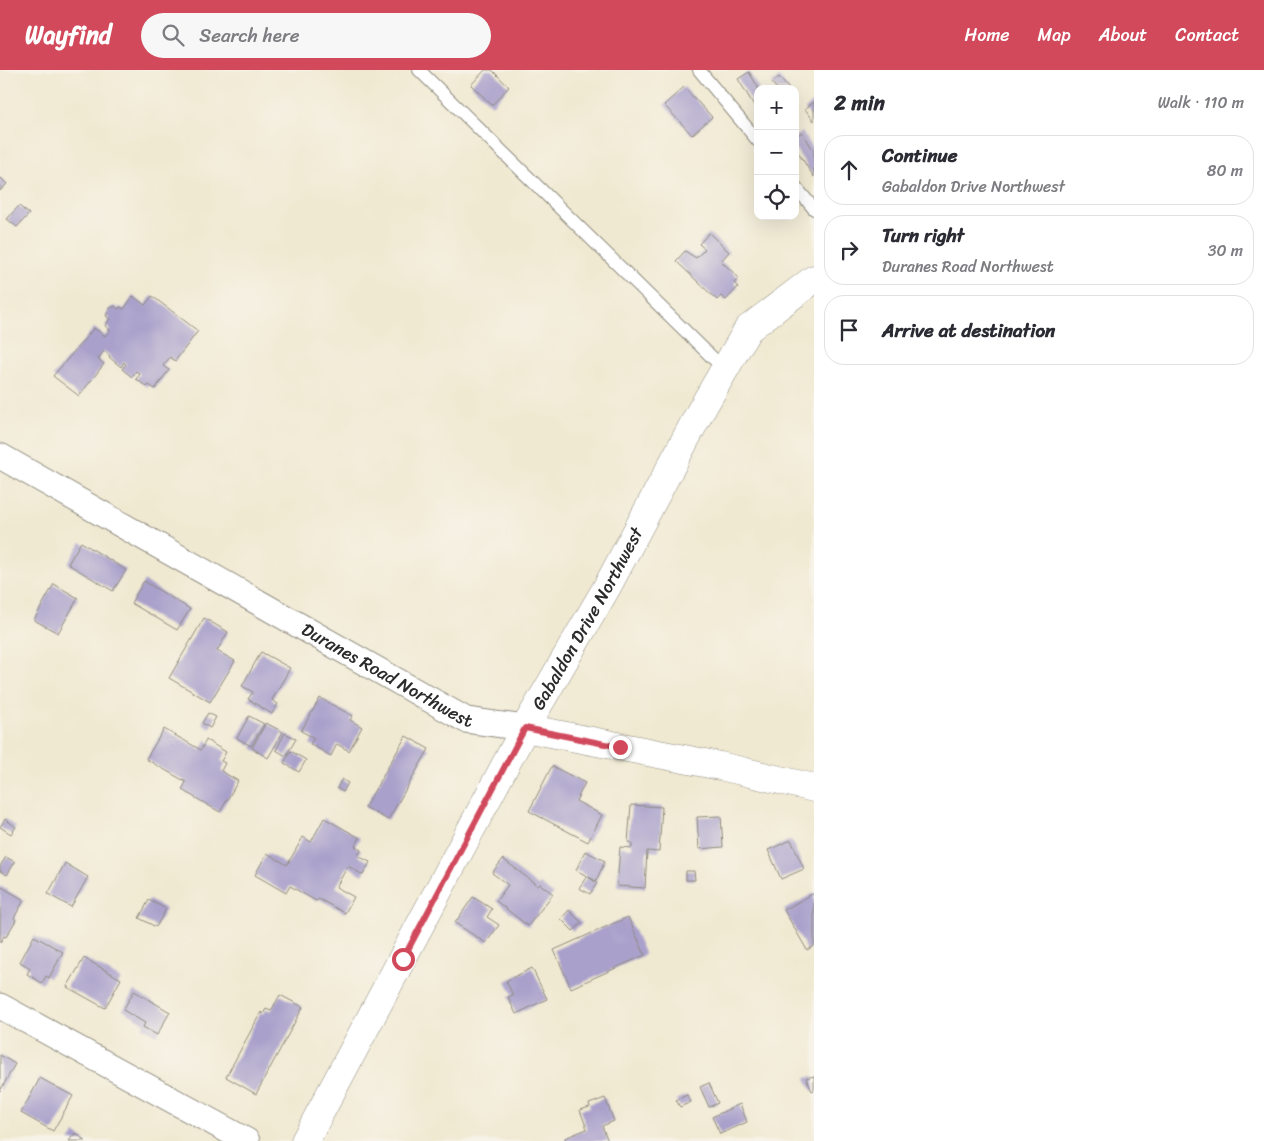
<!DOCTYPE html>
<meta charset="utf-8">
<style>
body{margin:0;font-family:Sriracha,sans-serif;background:#f7f7f7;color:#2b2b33}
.controls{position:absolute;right:15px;top:15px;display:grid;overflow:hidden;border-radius:10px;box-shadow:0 5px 20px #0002}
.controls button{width:45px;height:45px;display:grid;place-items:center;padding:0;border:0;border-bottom:1px solid #e1e1e2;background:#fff;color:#2b2b33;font:25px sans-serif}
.stop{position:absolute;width:15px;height:15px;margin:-11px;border:4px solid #d1495b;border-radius:50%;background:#fff}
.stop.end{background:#d1495b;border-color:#fff;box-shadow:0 1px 5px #0008}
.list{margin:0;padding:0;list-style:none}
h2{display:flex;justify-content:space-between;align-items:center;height:65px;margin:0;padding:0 20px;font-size:21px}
h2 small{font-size:16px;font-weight:400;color:#7c7c81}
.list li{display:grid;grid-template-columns:32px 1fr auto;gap:15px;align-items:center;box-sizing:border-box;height:70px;margin:0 10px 10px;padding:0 10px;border:1px solid #e1e1e2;border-radius:20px}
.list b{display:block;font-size:19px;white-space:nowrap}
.list p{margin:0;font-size:16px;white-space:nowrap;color:#7c7c81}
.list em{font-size:16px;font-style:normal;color:#7c7c81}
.icon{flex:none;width:28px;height:28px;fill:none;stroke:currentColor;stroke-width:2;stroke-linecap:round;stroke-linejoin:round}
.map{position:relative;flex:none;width:814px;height:1071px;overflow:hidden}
header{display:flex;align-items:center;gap:30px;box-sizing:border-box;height:70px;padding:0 25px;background:#d1495b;color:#fff}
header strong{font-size:24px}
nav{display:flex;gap:28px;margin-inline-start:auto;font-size:18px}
.search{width:350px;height:45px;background:#f7f7f7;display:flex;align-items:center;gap:12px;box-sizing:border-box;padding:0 18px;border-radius:28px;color:#7c7c81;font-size:19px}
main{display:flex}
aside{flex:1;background:#fff}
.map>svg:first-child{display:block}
.building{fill:#a9a0cb}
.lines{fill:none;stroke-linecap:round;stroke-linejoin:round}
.lane-casing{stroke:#8e8a7e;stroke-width:14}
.street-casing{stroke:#8e8a7e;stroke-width:27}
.secondary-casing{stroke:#8e8a7e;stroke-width:29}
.lane{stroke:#fff;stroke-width:12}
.street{stroke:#fff;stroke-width:25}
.secondary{stroke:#fff;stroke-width:28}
.route{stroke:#d1495b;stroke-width:6}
.labels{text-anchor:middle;stroke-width:5;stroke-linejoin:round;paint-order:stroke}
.street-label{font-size:18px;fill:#2b2b2b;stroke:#f7f3e8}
</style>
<header>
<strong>Wayfind</strong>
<div class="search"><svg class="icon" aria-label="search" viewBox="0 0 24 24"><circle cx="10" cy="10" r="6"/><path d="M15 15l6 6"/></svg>Search here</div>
<nav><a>Home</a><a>Map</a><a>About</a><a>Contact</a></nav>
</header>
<main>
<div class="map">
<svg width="814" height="1071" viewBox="0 0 814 1071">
<rect width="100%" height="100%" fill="#f7f3e8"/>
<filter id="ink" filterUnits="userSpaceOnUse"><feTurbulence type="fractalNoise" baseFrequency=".02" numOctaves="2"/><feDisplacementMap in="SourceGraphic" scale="10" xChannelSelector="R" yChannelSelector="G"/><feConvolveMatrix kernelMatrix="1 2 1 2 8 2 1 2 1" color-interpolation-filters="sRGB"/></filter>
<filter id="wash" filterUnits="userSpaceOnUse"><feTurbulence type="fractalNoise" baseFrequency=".0096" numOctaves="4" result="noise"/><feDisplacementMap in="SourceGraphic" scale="20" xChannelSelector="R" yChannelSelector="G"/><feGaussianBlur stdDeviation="1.12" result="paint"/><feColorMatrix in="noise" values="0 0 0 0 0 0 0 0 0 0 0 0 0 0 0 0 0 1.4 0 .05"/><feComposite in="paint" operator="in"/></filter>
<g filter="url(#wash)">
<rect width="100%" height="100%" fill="#f0e9d2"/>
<g id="blocks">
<!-- building -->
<g class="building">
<polygon points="485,0 492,0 509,17 492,35 471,15"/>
<polygon points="749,2 759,19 758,19 758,42 738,9"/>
<polygon points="779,7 789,19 777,19 772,13"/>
<polygon points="684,17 712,47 692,65 664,35"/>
<polygon points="814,32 814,51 805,39"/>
<polygon points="802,62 814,81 814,107 795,78 795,67"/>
<polygon points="0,107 7,114 0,121"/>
<polygon points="19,136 29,144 17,157 7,149"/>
<polygon points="709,163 729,182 721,191 739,208 734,213 738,217 726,230 721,226 717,230 676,191 685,181 696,188 705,179 699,174"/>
<polygon points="133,226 145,235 152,226 198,261 175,291 170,287 163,296 169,300 155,319 149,315 147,317 136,309 140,304 136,301 132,307 122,299 126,294 124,292 121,297 109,287 110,286 104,281 98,289 104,294 79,326 53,306 94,258 105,266 110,260 105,256 110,249 106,246 110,238 115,236 118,239 120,237 124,239"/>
<polygon points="81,472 126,500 113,521 68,494"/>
<polygon points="144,511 190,539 177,560 131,533"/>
<polygon points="54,514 78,528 58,563 34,550"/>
<polygon points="204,548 228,562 217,581 235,591 210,632 169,608"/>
<polygon points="261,582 290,598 272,630 278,634 272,644 248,629 253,622 242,616"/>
<polygon points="320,628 353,646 350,650 362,657 349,681 337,674 331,686 310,674 314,668 301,661"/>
<polygon points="208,643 216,647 210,658 202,653"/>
<polygon points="249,646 264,654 251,676 237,668"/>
<polygon points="266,653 283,662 268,688 252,678"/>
<polygon points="164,659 201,680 206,670 226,682 221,691 225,693 221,701 238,711 220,742 182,720 186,712 146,689"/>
<polygon points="285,663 296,669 286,686 276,680"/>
<polygon points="406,666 429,679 388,750 365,737"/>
<polygon points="291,681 306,690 299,702 284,693"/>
<polygon points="552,696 585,713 576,731 602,745 588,772 529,741"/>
<polygon points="342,709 348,713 343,722 337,718"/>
<polygon points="631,735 662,737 659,782 647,781 645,818 617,816 620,777 632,778 632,773 628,772"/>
<polygon points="721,746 723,777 699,779 697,747"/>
<polygon points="324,748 360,768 355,776 361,780 358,786 370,792 363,805 348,796 336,817 354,827 345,843 319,829 316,831 290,816 286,823 255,805 267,783 287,795 303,767 311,772"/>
<polygon points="5,749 16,757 11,764 0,757"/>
<polygon points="791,770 804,799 781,809 768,780"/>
<polygon points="585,781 605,791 596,811 576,800"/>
<polygon points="6,787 15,792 7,805 0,801 0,796"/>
<polygon points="503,789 538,816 540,814 553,824 528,856 496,831 508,815 492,803"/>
<polygon points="65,793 88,807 71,837 48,824"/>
<polygon points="686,801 694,801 695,810 686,810"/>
<polygon points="587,806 597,813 590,824 579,818"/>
<polygon points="0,816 24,830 14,848 16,850 6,867 4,866 0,873"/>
<polygon points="814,823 814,876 807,880 784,840"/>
<polygon points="473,827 492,839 487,847 499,855 486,873 455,853"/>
<polygon points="149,830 166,839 156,857 139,848"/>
<polygon points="569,840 582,853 573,861 561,849"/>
<polygon points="628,847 645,885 571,918 554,880"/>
<polygon points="34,866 63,882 49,908 46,906 42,913 27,904 30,898 20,892"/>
<polygon points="84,888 121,909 105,938 67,917"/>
<polygon points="532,898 547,929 516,944 508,927 513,925 506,911"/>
<polygon points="134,921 170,942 157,965 143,957 145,953 123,940"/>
<polygon points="280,925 303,937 256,1024 226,1007 261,942 263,944 266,939 271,941"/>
<polygon points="0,985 15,994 0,1021"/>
<polygon points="814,1006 814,1020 812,1021 806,1008"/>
<polygon points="40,1008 73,1026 53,1061 21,1043"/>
<polygon points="709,1013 718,1033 709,1037 700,1017"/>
<polygon points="687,1025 691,1032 680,1037 676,1030"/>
<polygon points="605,1028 614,1051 602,1056 608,1071 566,1071 565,1068 587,1059 580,1040 590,1037 589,1034"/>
<polygon points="740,1034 747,1052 720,1064 712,1047"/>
<polygon points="75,1063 86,1071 69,1071"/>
</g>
</g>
</g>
<g filter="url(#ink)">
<use href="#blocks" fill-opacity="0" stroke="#8e8a7e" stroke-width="1"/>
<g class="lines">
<defs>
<g id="lane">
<polyline points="419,0 725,300"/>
<polyline points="699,0 758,71"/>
<polyline points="795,116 814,139"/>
</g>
<g id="street">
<path id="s1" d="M0,386L466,650L525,658"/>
<polyline points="0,936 247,1071"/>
</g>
<g id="secondary">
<polyline points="525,658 720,696 814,718"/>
<path id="s2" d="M305,1071L525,658L607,517L700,342L748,259L814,209"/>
</g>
</defs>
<!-- lane casing -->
<use href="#lane" class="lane-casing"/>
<!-- street casing -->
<use href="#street" class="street-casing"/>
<!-- secondary casing -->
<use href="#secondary" class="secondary-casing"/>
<!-- lane -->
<use href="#lane" class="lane"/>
<!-- street -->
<use href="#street" class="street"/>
<!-- secondary -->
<use href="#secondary" class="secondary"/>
</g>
</g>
<g class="lines" filter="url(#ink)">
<!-- route -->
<polyline class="route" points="403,889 525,658 620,677"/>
</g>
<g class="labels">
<!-- street labels -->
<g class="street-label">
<text dy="6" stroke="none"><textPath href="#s2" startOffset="594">Gabaldon Drive Northwest</textPath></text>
<text dy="6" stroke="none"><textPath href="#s1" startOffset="445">Duranes Road Northwest</textPath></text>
</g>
</g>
</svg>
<div class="controls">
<button>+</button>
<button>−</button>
<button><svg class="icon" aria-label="locate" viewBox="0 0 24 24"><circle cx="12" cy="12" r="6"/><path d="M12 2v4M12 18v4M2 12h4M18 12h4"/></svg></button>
</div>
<div class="stop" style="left:403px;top:889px"></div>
<div class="stop end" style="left:620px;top:677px"></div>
</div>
<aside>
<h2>2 min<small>Walk · 110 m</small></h2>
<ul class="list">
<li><svg class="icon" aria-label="ahead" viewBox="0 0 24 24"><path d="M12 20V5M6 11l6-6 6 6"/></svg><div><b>Continue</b><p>Gabaldon Drive Northwest</p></div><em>80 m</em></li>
<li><svg class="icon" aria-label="right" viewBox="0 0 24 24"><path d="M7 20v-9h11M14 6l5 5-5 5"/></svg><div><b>Turn right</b><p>Duranes Road Northwest</p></div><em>30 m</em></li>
<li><svg class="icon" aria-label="arrive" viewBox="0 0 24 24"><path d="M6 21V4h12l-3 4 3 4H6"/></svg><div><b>Arrive at destination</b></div></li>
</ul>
</aside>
</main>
